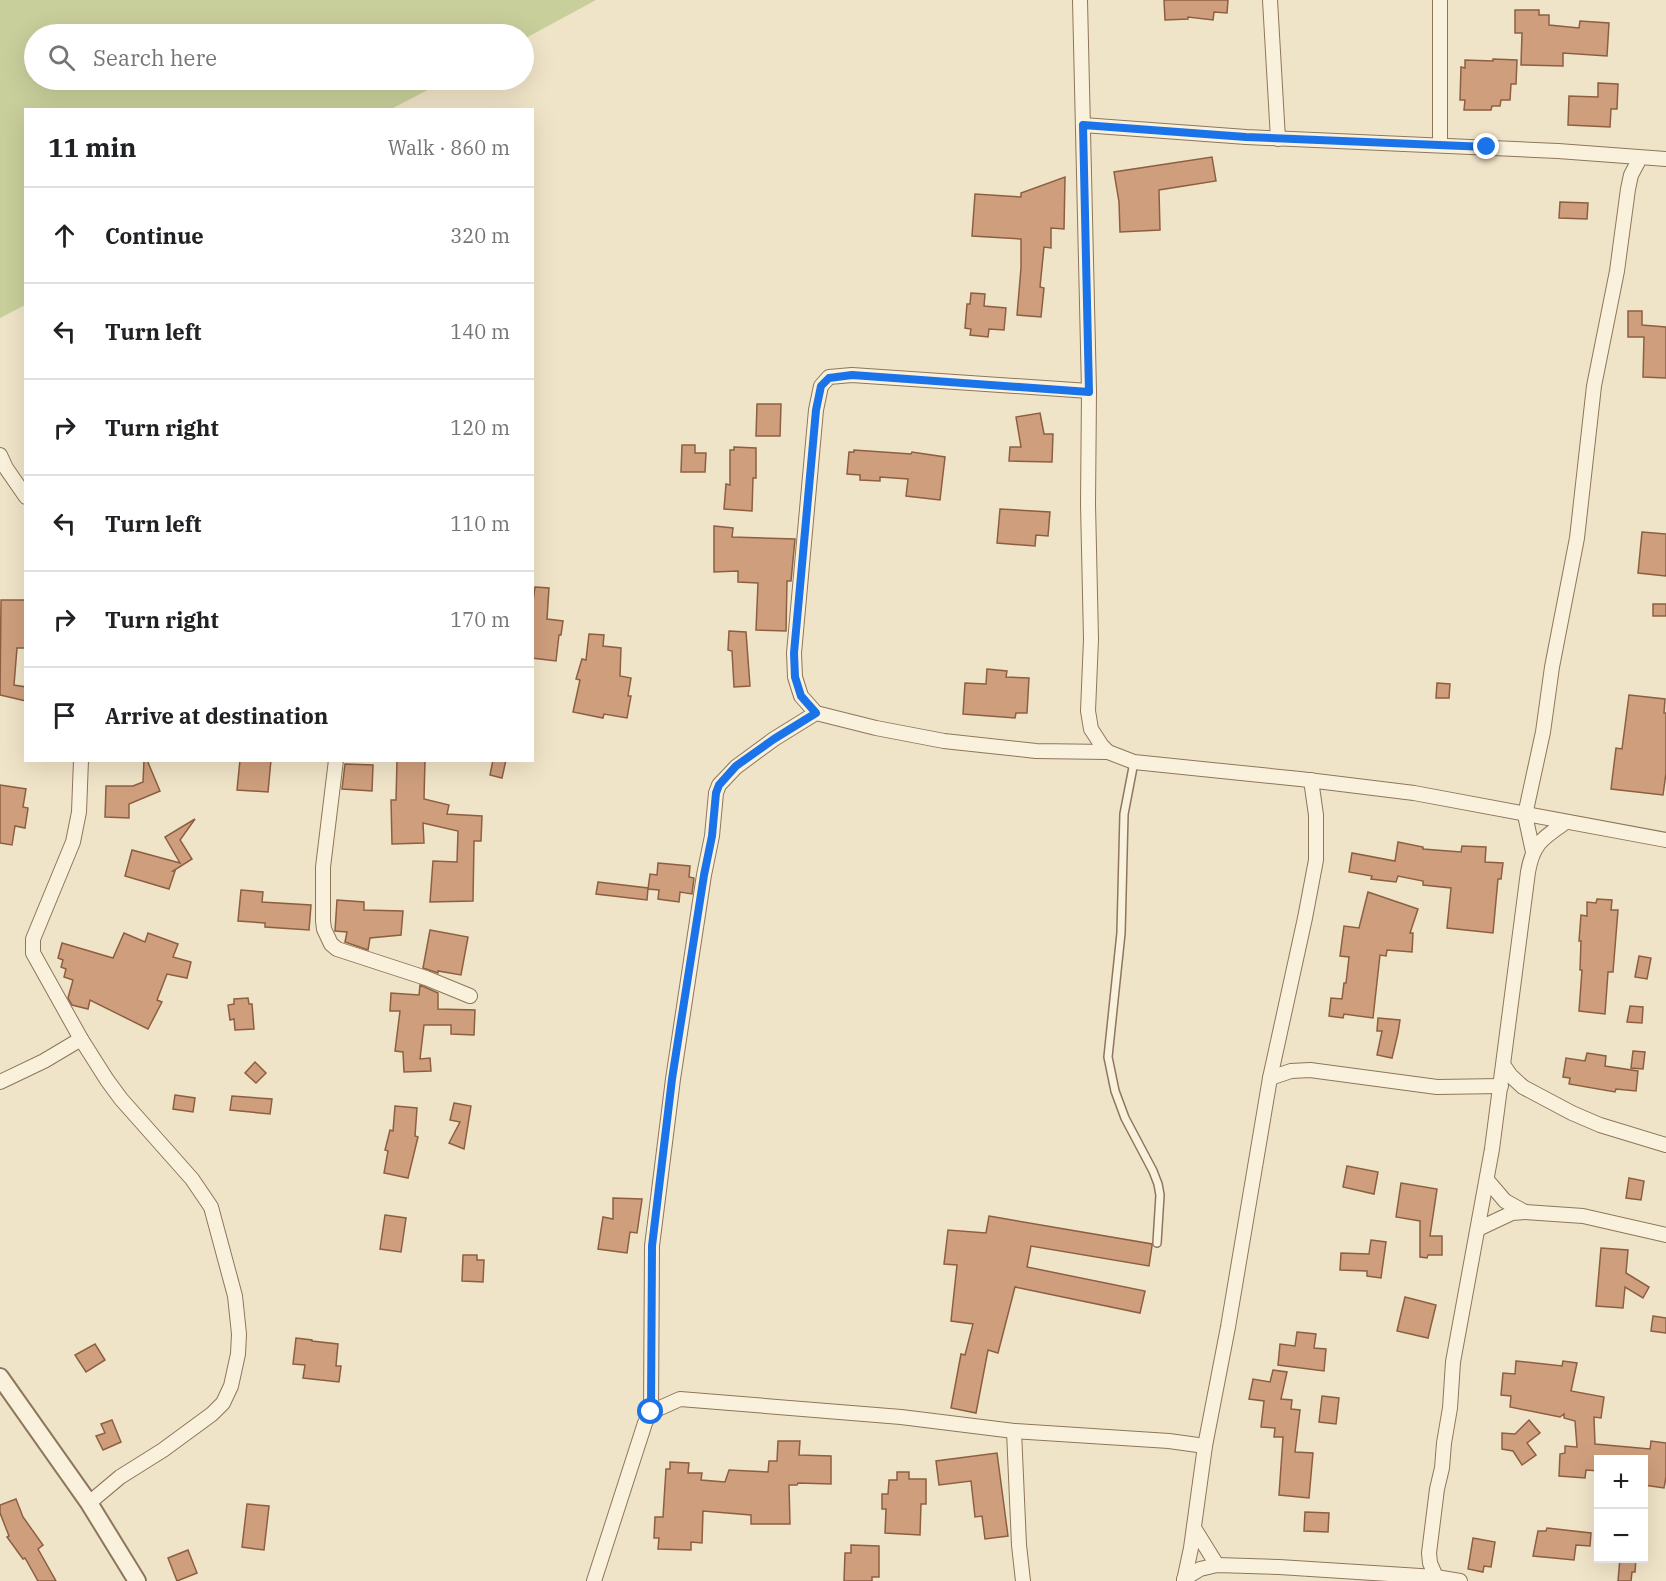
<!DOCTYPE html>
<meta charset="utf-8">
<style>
body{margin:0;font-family:"IBM Plex Serif",serif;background:#f6f6f6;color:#202124}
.controls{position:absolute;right:18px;bottom:18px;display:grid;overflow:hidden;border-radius:0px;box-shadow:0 6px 24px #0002}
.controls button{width:54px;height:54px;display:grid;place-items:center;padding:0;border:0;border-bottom:2px solid #e0e0e0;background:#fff;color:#202124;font:30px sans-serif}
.stop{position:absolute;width:18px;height:18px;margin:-14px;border:4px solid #1a73e8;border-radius:50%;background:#fff}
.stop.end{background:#1a73e8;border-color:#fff;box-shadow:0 2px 6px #0008}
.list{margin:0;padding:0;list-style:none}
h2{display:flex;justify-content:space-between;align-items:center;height:78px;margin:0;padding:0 24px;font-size:26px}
h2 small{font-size:20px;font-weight:400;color:#757577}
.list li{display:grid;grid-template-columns:39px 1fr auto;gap:18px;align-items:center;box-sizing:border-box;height:96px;padding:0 24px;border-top:2px solid #e0e0e0}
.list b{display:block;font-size:22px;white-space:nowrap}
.list em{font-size:20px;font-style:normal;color:#757577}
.icon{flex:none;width:33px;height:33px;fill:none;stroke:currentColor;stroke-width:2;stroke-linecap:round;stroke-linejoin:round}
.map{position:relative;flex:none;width:1666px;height:1581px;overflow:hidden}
.search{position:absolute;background:#fff;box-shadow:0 6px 24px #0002;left:24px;top:24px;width:510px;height:66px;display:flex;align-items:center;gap:15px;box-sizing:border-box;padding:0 21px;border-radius:33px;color:#757577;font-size:22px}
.panel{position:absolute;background:#fff;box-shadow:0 6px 24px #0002;left:24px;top:108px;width:510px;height:654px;border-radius:0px}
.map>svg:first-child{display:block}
.green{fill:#c9cf9b}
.building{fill:#cf9f7d;stroke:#8d5f41;stroke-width:1.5}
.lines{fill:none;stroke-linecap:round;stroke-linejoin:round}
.service-casing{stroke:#8d765c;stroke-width:10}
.minor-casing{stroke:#8d765c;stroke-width:16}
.tertiary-casing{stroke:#8d765c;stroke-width:20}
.service{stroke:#faf1dc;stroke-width:7}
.minor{stroke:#faf1dc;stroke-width:14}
.tertiary{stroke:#faf1dc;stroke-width:16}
.route{stroke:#1a73e8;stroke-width:8}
</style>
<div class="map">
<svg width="1666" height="1581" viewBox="0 0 1666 1581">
<rect width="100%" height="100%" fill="#f0e4c8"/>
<!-- green -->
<polygon class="green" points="0,0 596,0 524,39 524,34 34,34 34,80 447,80 391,109 26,110 25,305 0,318"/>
<!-- building -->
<g class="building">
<polygon points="1164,0 1228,0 1227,13 1214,12 1213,20 1188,17 1188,19 1165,20"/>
<polygon points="1515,10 1539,10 1539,15 1549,15 1549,25 1579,28 1580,21 1609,23 1607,56 1563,53 1563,66 1521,65 1522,33 1515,33"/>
<polygon points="1493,59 1517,60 1516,84 1511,84 1510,100 1501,100 1500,106 1492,106 1491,110 1464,110 1465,100 1460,100 1461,67 1465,68 1465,60 1493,61"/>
<polygon points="1598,83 1618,84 1617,109 1611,109 1610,127 1568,125 1569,96 1598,97"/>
<polygon points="1212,157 1216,181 1159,190 1160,230 1120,232 1119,202 1114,172"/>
<polygon points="1065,177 1064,229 1051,228 1051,248 1044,247 1040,287 1044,288 1041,317 1017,315 1021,268 1021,239 972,236 975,194 1021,197 1021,193"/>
<polygon points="1560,202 1588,203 1587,219 1559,218"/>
<polygon points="971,293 985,294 984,306 1006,308 1004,330 989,329 988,337 970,335 971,329 965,328 967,304 970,304"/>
<polygon points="1628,311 1642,311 1642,325 1666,327 1666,378 1643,377 1644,337 1628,337"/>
<polygon points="757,404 781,404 780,436 756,436"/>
<polygon points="1040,413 1044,434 1053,434 1052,462 1009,461 1010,447 1021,447 1016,417"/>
<polygon points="682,445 695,445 695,453 706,453 705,472 681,472"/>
<polygon points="734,447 756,448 756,478 753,478 752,511 724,509 726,484 730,485 730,450 734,450"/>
<polygon points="854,450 911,454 912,452 945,457 940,500 906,496 908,479 880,477 880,481 860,480 860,475 847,474 849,452 854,452"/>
<polygon points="1000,509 1050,512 1048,536 1036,535 1035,546 997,543"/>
<polygon points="714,526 733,528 732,537 795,539 791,581 787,581 786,631 756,630 758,583 738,582 738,571 714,572"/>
<polygon points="1642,532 1666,534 1666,576 1638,573"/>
<polygon points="535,587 549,588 547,619 563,621 561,635 559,635 556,661 532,658 532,609"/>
<polygon points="1,600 26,600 26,648 17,648 14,685 26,687 26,701 0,695"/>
<rect x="1653" y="604" width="13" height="12"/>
<polygon points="729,631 746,632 750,686 734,687 732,651 728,650"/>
<polygon points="589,634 604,635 603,646 621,648 620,676 631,678 628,696 631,696 627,718 604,714 603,718 573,712 580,680 576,679 582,659 586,660"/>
<polygon points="987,669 1007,671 1006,677 1029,678 1027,713 1016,713 1015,718 963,714 965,683 986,684"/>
<polygon points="1437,683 1450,684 1449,698 1436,698"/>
<polygon points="1629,695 1665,699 1664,713 1666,713 1666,773 1663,795 1611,789 1616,748 1622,749"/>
<polygon points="144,760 147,760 160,791 129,804 129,818 105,817 106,786 133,786 143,782"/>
<polygon points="240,760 271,760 268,792 237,790"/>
<polygon points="397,760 425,760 424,799 449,805 447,814 482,816 481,841 474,841 473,901 430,902 433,861 457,862 458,831 423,823 424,843 392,844 391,800 396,800"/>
<polygon points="493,760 506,760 502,778 490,775"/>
<polygon points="345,764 373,765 372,791 342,789"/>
<polygon points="0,785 26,789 23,807 28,808 25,828 15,826 12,845 0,843"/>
<polygon points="195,819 180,840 192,859 173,871 175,871 169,889 125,876 132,850 180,863 165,837"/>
<polygon points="1398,842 1423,847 1423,849 1461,852 1462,846 1486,847 1485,862 1503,863 1501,879 1498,879 1493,933 1447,928 1451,888 1423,885 1423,881 1398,876 1396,882 1371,879 1372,876 1349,872 1352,853 1395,861"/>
<polygon points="658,863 690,866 689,877 694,878 692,894 680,892 679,902 658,899 659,890 648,889 650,874 657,875"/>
<polygon points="598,882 648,888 647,900 596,894"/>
<polygon points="241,890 263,892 262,902 311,905 309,930 265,927 265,923 238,921"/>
<polygon points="1368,892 1418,909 1410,933 1413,933 1412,952 1387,950 1386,956 1380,955 1373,1018 1344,1014 1343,1018 1329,1016 1331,998 1342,999 1344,983 1346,983 1349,957 1340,956 1344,926 1359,928"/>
<polygon points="1597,899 1612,900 1611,910 1618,910 1613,972 1608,972 1605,1014 1579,1011 1582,970 1580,970 1581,941 1579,941 1581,915 1587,916 1587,902 1596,903"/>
<polygon points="337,900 364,902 364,910 403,911 401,935 370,938 368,950 345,942 347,932 335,931"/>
<polygon points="430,930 468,937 461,975 438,971 438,973 423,968"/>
<polygon points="124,933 145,942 148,933 178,944 173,957 191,962 187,978 167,974 157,1000 162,1002 148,1029 90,1000 88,1009 72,1005 68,998 73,980 64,977 66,969 61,967 63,960 58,958 62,943 113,958"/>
<polygon points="1639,956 1651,958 1647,979 1635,977"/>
<polygon points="420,985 438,993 438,1009 475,1010 474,1035 451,1034 451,1025 424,1025 420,1059 430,1058 431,1071 404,1072 403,1052 395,1051 400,1011 390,1011 391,993 419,995"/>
<polygon points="248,998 249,1004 252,1004 254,1029 235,1030 234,1019 230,1020 228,1005 234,1004 234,999"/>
<polygon points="1630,1006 1643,1007 1642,1023 1627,1022"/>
<polygon points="1378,1018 1400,1020 1398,1033 1392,1058 1377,1055 1382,1031 1377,1031"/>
<polygon points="1633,1051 1645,1052 1643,1069 1631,1068"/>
<polygon points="1587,1053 1606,1056 1605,1066 1638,1071 1636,1091 1616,1089 1615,1092 1569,1084 1570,1078 1563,1077 1566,1058 1585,1061"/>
<polygon points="255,1062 266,1073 256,1083 245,1073"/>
<polygon points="175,1095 195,1098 193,1112 173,1109"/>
<polygon points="232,1096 272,1099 270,1114 230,1110"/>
<polygon points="454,1103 471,1106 464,1149 449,1143 460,1122 450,1120"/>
<polygon points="395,1106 417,1108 415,1136 418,1137 408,1178 384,1173 388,1151 385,1150 390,1130 393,1131"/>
<polygon points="1347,1166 1378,1172 1374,1194 1343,1187"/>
<polygon points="1629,1178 1644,1181 1641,1200 1626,1198"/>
<polygon points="1401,1183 1437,1189 1430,1236 1442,1236 1442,1255 1428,1255 1427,1258 1420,1257 1420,1221 1396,1217"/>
<polygon points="613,1198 642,1199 637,1233 630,1232 627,1253 598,1249 603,1217 613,1219"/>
<polygon points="385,1215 406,1218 401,1252 380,1249"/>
<polygon points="989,1216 1152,1244 1152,1246 1149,1266 1031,1246 1027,1267 1145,1291 1140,1313 1015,1287 998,1353 988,1350 976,1413 951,1408 961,1354 965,1355 973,1324 951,1321 957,1265 944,1264 948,1230 986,1233"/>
<polygon points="1371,1240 1386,1242 1381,1278 1367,1276 1367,1271 1340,1270 1341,1253 1369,1254"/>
<polygon points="1601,1248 1628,1250 1626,1273 1649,1287 1643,1298 1625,1287 1623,1308 1596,1306"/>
<polygon points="463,1255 477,1255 477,1260 484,1260 483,1282 462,1281"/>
<polygon points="1405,1297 1436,1305 1428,1338 1397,1331"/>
<polygon points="1653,1316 1666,1318 1666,1333 1651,1331"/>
<polygon points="1297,1332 1316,1334 1314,1348 1326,1349 1324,1371 1278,1365 1280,1344 1295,1346"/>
<polygon points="296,1338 312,1340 312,1341 338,1344 336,1366 341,1366 339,1382 303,1378 305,1365 293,1364"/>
<polygon points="95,1344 105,1360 86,1372 75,1355"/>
<polygon points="1516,1361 1562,1366 1563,1361 1577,1363 1571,1391 1604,1397 1601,1418 1594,1417 1595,1444 1650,1449 1651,1441 1666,1443 1666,1477 1664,1488 1644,1485 1644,1460 1599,1460 1599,1471 1586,1470 1585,1478 1559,1476 1560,1454 1565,1453 1565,1446 1577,1447 1575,1421 1564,1418 1564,1414 1560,1417 1510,1407 1511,1396 1501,1395 1503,1373 1515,1374"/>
<polygon points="1273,1370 1287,1372 1281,1399 1292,1400 1291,1409 1300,1410 1295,1452 1313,1453 1309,1498 1279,1495 1283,1437 1274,1437 1275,1428 1261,1427 1264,1401 1249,1399 1253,1379 1270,1382"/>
<polygon points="1322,1396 1339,1398 1336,1424 1319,1422"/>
<polygon points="112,1420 121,1442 103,1450 96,1436 105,1433 101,1424"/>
<polygon points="1529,1420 1540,1433 1527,1443 1536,1455 1522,1465 1513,1451 1502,1449 1502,1433 1515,1434"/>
<polygon points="778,1441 800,1441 799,1455 831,1456 831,1484 798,1483 797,1485 789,1485 790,1524 751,1524 751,1515 703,1511 702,1543 691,1542 691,1550 658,1549 659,1538 654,1538 655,1517 663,1517 666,1469 670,1469 670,1462 689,1463 688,1473 702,1473 701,1480 725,1482 729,1470 768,1472 769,1461 777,1461"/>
<polygon points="997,1453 1008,1536 985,1539 982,1516 975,1517 971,1481 939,1485 936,1461"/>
<polygon points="897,1472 909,1472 909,1479 926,1479 926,1504 921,1504 920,1535 885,1533 886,1509 882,1509 882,1494 888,1494 889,1480 897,1480"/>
<polygon points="16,1499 23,1517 43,1545 38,1549 56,1581 38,1581 25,1558 23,1559 7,1537 9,1536 0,1513 0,1505"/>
<polygon points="247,1504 269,1506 264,1550 242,1547"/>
<polygon points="1305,1512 1329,1513 1328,1532 1304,1531"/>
<polygon points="1547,1528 1591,1533 1590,1546 1576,1545 1574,1560 1533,1556 1538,1531 1546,1531"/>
<polygon points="1473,1538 1495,1542 1491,1567 1484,1566 1483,1572 1468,1569"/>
<polygon points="851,1545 879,1546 879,1577 872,1577 872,1581 844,1581 845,1553 851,1553"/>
<polygon points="188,1550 197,1573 177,1581 168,1558"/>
<polygon points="1620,1558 1636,1558 1635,1572 1632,1572 1631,1581 1618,1581"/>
</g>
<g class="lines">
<defs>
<polyline id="service" points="1134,762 1124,814 1121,933 1108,1057 1115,1091 1125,1118 1153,1171 1158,1184 1160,1195 1157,1243"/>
<g id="minor">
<polyline points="1080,0 1089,391 1088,504 1091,639 1088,711 1091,729 1102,746 1108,752 1134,762 1300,779 1414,793 1666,840"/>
<polyline points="1270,0 1278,139"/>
<polyline points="1440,0 1440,145"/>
<polyline points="1083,125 1246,137 1558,151 1666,159"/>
<polyline points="1089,391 852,375 829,377 821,386 816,410 794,653 795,677 801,696 816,713 876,728 944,741 1036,751 1108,752"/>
<polyline points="0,455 6,468 26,497"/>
<polyline points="81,760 79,812 73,842 33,939 33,953 81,1039 107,1080 121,1099 192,1179 211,1207 235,1296 239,1334 238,1354 231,1386 223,1403 212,1414 163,1450 120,1477 89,1503"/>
<polyline points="336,760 323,867 323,921 324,929 331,944 337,949 426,978 470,996"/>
<polyline points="1533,852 1525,815 1543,732 1552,667 1577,538 1594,386 1617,271 1628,189 1631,175 1640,158"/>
<polyline points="1504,1066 1511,1076 1523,1087 1572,1113 1600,1125 1666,1145"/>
<polyline points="1270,1078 1291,1071 1310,1070 1437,1087 1501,1086"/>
<polyline points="0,1082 44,1061 81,1039"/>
<polyline points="1487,1180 1505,1201 1525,1212"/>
<polyline points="1478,1229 1512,1213 1525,1212 1583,1216 1666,1235"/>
<polyline points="651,1412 652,1246 673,1079 704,875 712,836 716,793 719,785 736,767 774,739 816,713"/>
<polyline points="1014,1431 1019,1545 1023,1581"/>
<polyline points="1194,1528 1217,1565"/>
<path d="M1436,1577L1430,1563L1429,1553L1437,1489L1442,1468L1444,1443L1450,1408L1453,1362L1492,1149L1528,872C1533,843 1543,838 1566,822"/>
<polyline points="1184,1579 1200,1569 1217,1565 1279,1567 1436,1577 1460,1581"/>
<polyline points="594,1581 645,1423 651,1412 680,1399 901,1417 1014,1431 1169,1441 1205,1446"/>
<polyline points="1184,1581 1191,1548 1205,1446 1228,1327 1270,1078 1305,918 1316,860 1316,815 1311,780"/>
</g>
<polyline id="tertiary" points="0,1377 89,1503 137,1581"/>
</defs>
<!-- service casing -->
<use href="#service" class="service-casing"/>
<!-- minor casing -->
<use href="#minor" class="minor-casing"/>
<!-- tertiary casing -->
<use href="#tertiary" class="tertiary-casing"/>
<!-- service -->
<use href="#service" class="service"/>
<!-- minor -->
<use href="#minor" class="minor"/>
<!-- tertiary -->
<use href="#tertiary" class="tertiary"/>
</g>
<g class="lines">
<!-- route -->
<polyline class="route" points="651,1412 652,1246 672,1079 704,875 712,836 716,793 719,785 736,766 774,739 816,713 801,696 795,677 794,653 816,410 821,386 829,378 852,375 1089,392 1083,125 1246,137 1487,147"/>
</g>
</svg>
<div class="controls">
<button>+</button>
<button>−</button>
</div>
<div class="stop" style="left:651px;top:1412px"></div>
<div class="stop end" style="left:1487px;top:147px"></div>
<div class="search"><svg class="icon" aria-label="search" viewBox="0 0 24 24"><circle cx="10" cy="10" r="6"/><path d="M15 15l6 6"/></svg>Search here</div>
<section class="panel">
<h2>11 min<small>Walk · 860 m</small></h2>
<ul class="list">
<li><svg class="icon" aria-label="ahead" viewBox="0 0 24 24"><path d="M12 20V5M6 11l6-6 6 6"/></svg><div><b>Continue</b></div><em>320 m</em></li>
<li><svg class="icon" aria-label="left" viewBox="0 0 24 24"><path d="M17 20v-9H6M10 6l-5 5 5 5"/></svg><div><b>Turn left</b></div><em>140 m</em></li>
<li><svg class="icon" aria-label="right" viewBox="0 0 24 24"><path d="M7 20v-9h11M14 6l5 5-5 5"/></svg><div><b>Turn right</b></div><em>120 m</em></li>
<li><svg class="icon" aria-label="left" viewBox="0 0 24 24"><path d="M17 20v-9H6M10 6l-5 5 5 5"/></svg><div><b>Turn left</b></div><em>110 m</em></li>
<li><svg class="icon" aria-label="right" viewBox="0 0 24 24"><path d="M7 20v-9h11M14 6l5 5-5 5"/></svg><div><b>Turn right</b></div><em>170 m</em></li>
<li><svg class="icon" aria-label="arrive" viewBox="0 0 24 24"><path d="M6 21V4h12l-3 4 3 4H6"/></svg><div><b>Arrive at destination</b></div></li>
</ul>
</section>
</div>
